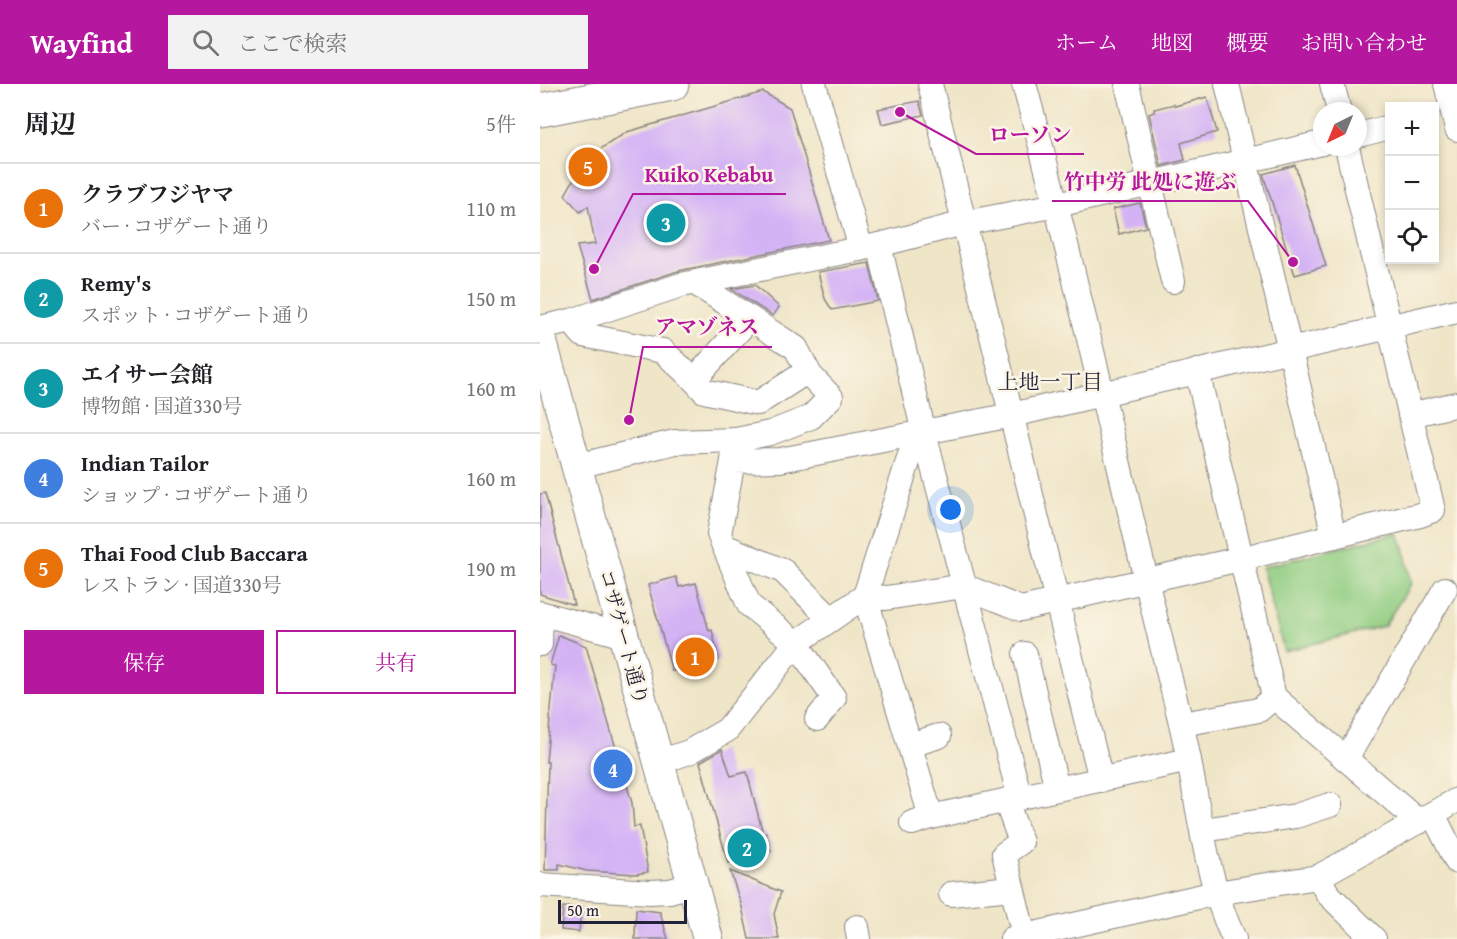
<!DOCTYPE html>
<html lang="ja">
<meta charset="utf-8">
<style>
body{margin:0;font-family:"Gentium Book Plus","Noto Serif JP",serif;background:#f2f2f2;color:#202124}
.controls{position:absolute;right:18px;top:18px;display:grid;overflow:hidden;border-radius:0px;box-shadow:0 3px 9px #0003}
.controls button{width:54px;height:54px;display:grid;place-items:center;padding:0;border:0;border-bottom:2px solid #e0e0e0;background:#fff;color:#202124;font:30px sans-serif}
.compass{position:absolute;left:773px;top:18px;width:54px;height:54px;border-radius:50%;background:#fff;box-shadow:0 3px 9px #0003;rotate:223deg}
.scale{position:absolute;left:18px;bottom:15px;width:129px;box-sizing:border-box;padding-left:6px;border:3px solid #22223b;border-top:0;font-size:16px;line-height:21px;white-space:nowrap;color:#22223b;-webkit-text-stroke:4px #fcf5e5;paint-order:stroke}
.you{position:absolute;left:411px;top:426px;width:21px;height:21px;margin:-15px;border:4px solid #fff;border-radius:50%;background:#1a73e8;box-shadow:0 0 0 9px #1a73e833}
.badge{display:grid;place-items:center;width:39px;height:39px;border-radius:50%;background:#b5179e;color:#fff;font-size:20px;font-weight:700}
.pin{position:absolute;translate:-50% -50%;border:3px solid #fff;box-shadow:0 2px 6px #0006}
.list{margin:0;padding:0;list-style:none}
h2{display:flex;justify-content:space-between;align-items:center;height:78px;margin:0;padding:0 24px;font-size:26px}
h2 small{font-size:20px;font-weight:400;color:#757577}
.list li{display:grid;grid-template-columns:39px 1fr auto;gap:18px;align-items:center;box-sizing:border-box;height:90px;padding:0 24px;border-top:2px solid #e0e0e0}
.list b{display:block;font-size:22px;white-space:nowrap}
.list p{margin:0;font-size:20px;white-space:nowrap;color:#757577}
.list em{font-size:20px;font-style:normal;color:#757577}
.actions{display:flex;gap:12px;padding:18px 24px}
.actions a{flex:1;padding:14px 0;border:2px solid #b5179e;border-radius:0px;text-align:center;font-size:21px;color:#b5179e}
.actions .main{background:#b5179e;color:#fff}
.icon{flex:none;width:33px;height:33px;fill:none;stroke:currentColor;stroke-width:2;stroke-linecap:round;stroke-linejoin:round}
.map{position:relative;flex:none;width:917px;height:855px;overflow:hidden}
header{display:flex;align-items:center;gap:36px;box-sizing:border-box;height:84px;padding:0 30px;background:#b5179e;color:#fff}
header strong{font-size:28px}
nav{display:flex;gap:33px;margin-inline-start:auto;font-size:21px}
.search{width:420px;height:54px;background:#f2f2f2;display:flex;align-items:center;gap:15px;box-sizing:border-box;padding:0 21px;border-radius:0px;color:#757577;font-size:22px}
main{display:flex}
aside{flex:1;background:#fff}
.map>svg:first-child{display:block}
.green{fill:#90cd82;stroke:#59785e;stroke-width:1.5}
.building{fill:#d4b3f5}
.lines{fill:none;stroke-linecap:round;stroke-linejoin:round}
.minor-casing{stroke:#888481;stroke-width:26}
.major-casing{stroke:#888481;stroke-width:32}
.highway-casing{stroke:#888481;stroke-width:35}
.minor{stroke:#fff;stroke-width:24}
.major{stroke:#fff;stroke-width:30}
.highway{stroke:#fff;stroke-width:33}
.labels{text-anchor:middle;stroke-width:5;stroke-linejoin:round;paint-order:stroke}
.street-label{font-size:20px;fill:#22223b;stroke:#fcf5e5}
.neighbourhood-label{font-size:21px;fill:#22223b;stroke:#fcf5e5}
.leader{fill:none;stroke:#b5179e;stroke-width:2}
.callout-dot{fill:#b5179e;stroke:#fcf5e5;stroke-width:2}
.callout-label{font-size:21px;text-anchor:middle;font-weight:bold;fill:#b5179e;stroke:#fcf5e5;stroke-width:5;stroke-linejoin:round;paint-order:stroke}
</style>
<header>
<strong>Wayfind</strong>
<div class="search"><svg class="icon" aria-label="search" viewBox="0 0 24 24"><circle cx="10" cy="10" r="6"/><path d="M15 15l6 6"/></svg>ここで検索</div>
<nav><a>ホーム</a><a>地図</a><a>概要</a><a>お問い合わせ</a></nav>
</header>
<main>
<aside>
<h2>周辺<small>5件</small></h2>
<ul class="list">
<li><span class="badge" style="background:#e8710a">1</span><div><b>クラブフジヤマ</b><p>バー · コザゲート通り</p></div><em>110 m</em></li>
<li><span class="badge" style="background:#0f9aa8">2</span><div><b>Remy's</b><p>スポット · コザゲート通り</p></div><em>150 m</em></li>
<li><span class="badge" style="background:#0f9aa8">3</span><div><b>エイサー会館</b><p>博物館 · 国道330号</p></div><em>160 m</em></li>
<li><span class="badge" style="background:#3f7fe0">4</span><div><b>Indian Tailor</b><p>ショップ · コザゲート通り</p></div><em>160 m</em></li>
<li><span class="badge" style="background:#e8710a">5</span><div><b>Thai Food Club Baccara</b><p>レストラン · 国道330号</p></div><em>190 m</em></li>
</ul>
<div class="actions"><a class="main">保存</a><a>共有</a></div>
</aside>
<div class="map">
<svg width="917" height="855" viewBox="0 0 917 855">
<rect width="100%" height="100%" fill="#fcf5e5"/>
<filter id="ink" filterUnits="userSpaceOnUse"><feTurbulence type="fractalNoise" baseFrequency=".0167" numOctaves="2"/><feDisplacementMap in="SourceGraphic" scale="12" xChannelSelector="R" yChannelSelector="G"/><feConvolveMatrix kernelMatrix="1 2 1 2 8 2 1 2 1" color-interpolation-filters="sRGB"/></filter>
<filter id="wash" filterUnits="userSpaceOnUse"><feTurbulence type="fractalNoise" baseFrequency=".008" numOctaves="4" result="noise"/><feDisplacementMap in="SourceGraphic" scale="24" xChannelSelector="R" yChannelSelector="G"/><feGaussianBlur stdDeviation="1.35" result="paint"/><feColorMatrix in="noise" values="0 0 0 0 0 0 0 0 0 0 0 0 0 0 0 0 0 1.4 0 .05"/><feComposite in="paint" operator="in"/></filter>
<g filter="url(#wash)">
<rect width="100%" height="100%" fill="#efe5c7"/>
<!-- green -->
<polygon class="green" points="858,449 864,464 871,500 844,542 744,567 722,483"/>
<g id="blocks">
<!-- building -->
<g class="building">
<polygon points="223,8 250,24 289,156 138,187 53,215 37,162 55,160 48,122 40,128 25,111 46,74 87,48"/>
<polygon points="667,13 677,48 641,59 645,76 621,82 609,30 614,28 614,25 634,20 635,22"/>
<polygon points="379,17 383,31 342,40 338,25"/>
<polygon points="755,81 786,182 755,191 723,90"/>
<polygon points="600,119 606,143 579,150 573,125"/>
<polygon points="329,179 338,217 292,226 285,215 278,188"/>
<polygon points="215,201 239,223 233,232 191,205"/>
<polygon points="5,409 24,482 34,521 0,510 0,410"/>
<polygon points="136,493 139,503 156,499 169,547 172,546 179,576 132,587 108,501"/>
<polygon points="19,551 46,562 92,719 94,743 100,742 108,788 96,790 47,787 19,780 19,786 5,786 8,678 6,678 15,582 10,581"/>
<polygon points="182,665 191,692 207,688 223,750 226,749 231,767 188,779 160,678"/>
<polygon points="190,787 241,808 234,830 239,855 209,855 202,823"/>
<polygon points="23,823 41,824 39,848 21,846"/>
<polygon points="96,825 120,828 128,855 95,855"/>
</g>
</g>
</g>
<g filter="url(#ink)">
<use href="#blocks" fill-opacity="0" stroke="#888481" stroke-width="1.5"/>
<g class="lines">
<defs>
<g id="minor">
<polyline points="274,0 321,165"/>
<polyline points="390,0 561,696"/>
<path d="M484,0C542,210 587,424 640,635C658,706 662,788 694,855"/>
<polyline points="587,0 633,197"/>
<polyline points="687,0 794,452"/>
<polyline points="792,0 799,27"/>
<polyline points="906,0 917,45"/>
<polyline points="818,51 850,43"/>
<polyline points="339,161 384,349 480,714"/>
<polyline points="155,199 256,264 270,291 291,313 271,333 230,349 196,356 193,377"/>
<polyline points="210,234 154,296 164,307 218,319 268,287"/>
<polyline points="31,237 43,251 123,267 154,296"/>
<polyline points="0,244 31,237 141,201 339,161 424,139 517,121 782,59"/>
<polyline points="657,287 734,613 879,738"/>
<polyline points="870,331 917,320"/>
<polyline points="384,349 373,362 325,512 391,733"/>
<polyline points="37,382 135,358 196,356"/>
<polyline points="184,462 243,487 291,535"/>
<polyline points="0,529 84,552"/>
<polyline points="0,560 1,530"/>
<polyline points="485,570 517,705"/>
<polyline points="277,635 294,614 256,559 209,521 179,450 193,377 240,376 472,331 917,227"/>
<polyline points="642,640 719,626 734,613"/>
<polyline points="370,661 399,652"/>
<polyline points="806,675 905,505"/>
<polyline points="119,678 149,668 187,646 256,559 325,512 346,514 424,502 481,525 700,475 880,431 893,426 807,63"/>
<polyline points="466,717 481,758 464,770 484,852"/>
<polyline points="893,730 917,778"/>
<polyline points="372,739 391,733 649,676"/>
<polyline points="663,746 756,732 790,721"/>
<polyline points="778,793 788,810 834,855"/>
<polyline points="0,801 110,808 130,807 154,800"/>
<polyline points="411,810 472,804"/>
<polyline points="317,843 319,855"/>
<polyline points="472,855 676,809 778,793 917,716"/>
</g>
<polyline id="major" points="0,251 168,855"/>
<polyline id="highway" points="0,26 132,0"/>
</defs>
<!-- minor casing -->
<use href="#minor" class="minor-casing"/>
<!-- major casing -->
<use href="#major" class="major-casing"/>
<!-- highway casing -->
<use href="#highway" class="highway-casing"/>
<!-- minor -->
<use href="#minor" class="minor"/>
<!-- major -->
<use href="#major" class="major"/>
<!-- highway -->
<use href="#highway" class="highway"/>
</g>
</g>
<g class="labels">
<!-- street labels -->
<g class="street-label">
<text transform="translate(84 553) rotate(75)" y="7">コザゲート通り</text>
</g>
<!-- neighbourhood labels -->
<g class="neighbourhood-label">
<text x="510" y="305">上地一丁目</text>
</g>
</g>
<!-- callouts -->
<path class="leader" d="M360 28L436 70H544M54 185L93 110H246M753 178L708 117H512M89 336L103 263H232"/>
<g class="callout-dot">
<circle cx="360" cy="28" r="6"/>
<circle cx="54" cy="185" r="6"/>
<circle cx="753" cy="178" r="6"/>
<circle cx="89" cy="336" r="6"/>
</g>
<g class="callout-label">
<text x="490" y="58">ローソン</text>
<text x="169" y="98">Kuiko Kebabu</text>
<text x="610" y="105">竹中労 此処に遊ぶ</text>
<text x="167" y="250">アマゾネス</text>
</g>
</svg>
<div class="controls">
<button>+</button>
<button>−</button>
<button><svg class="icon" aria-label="locate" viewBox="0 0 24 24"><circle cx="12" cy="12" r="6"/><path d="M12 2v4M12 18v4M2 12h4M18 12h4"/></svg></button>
</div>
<svg class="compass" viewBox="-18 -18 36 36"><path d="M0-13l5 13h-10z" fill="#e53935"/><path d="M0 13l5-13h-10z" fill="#757577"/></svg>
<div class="scale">50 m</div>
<div class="you"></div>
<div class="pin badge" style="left:155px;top:573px;background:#e8710a">1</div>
<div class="pin badge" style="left:207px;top:764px;background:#0f9aa8">2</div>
<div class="pin badge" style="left:126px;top:139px;background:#0f9aa8">3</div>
<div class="pin badge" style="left:73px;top:685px;background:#3f7fe0">4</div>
<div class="pin badge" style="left:48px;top:83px;background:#e8710a">5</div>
</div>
</main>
